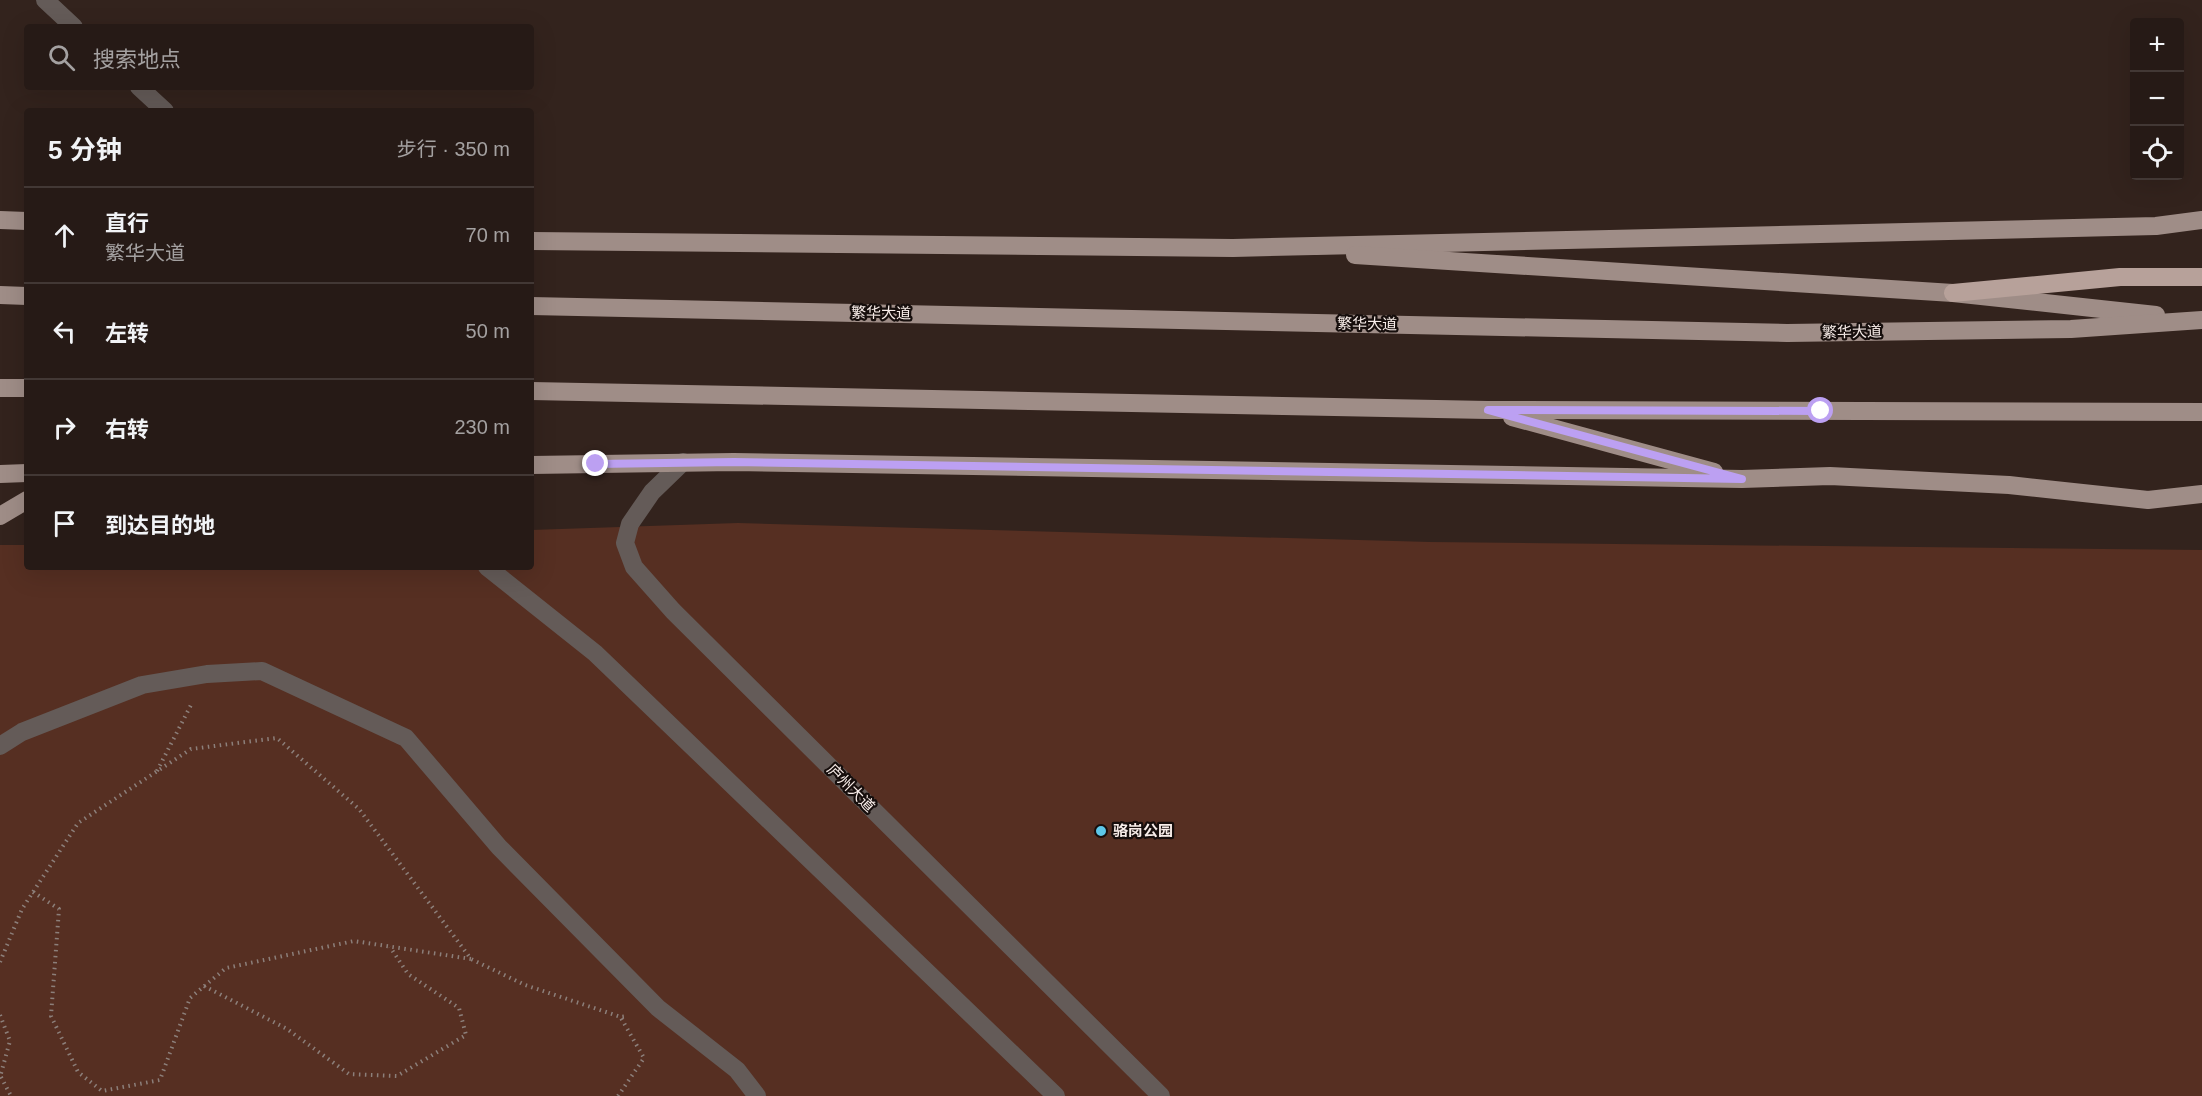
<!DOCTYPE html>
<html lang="zh">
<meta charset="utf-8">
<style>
body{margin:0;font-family:Arial,"Noto Sans SC",sans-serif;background:#322723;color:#f1f3f6}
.controls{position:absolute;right:18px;top:18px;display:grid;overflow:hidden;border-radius:6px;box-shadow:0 6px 24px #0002}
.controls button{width:54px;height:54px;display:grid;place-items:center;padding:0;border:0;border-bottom:2px solid #423835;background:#261a16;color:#f1f3f6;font:30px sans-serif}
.stop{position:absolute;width:18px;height:18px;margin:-14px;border:4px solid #bca0f2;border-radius:50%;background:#fff}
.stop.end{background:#bca0f2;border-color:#fff;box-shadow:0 2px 6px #0008}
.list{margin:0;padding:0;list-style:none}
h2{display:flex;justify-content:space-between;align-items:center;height:78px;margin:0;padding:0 24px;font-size:26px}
h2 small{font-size:20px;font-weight:400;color:#a4a1a1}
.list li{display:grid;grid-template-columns:39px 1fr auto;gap:18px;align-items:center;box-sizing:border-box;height:96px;padding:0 24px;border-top:2px solid #423835}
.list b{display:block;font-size:22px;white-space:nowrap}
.list p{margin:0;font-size:20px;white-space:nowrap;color:#a4a1a1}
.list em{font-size:20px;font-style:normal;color:#a4a1a1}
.icon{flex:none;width:33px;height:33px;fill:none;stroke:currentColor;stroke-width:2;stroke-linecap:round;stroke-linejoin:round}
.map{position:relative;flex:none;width:2202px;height:1096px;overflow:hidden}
.search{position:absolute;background:#261a16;box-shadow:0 6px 24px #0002;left:24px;top:24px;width:510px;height:66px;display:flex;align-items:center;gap:15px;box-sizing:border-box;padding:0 21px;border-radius:6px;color:#a4a1a1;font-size:22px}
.panel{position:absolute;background:#261a16;box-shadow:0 6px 24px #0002;left:24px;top:108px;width:510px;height:462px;border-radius:6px}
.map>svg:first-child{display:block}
.green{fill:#562f22}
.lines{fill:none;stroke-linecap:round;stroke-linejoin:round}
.path{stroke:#8c7f7a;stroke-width:4;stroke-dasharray:1.5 4.5;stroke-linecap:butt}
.minor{stroke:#645b58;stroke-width:18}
.major{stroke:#9f8d87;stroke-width:18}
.highway{stroke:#b7a19a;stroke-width:18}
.route{stroke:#bca0f2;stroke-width:8}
.poi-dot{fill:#5dc7e8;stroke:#160e0c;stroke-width:2}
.labels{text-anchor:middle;stroke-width:4.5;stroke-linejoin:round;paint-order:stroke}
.street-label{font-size:15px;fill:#f8ede9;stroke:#160e0c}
.poi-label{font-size:15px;font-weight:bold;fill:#f8ede9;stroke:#160e0c;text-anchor:start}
</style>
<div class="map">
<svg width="2202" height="1096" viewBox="0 0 2202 1096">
<rect width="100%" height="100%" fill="#33231d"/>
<!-- green -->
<polygon class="green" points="738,523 1430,542 2202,550 2202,1096 0,1096 0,545 27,545 27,567 531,567 531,530"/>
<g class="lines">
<!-- path -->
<g class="path">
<polyline points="157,771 192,703"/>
<polyline points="33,892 59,909 51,1016 78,1072 102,1091 160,1080 190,998 226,968 354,941 471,959"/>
<polyline points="0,962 22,909 78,823 191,749 277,738 359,809 471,959 525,985 621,1017 628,1016"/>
<polyline points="204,986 287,1029 349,1074 397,1076 466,1035 459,1008 408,974 390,947"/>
<polyline points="0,1015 10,1041 0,1077"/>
<polyline points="1,1077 11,1096"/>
<polyline points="618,1096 644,1058 621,1018"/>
</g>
<!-- minor -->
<g class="minor">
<polyline points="45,0 74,27"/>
<polyline points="139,87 165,111"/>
<polyline points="683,462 652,492 630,524 625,543 634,567 673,611 1161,1096"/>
<polyline points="487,567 595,653 1056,1096"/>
<polyline points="0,746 22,732 142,685 207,674 262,671 406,738 499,847 658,1008 737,1070 757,1096"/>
</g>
<!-- major -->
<g class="major">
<polyline points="0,220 27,221"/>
<polyline points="531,241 1233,248 2156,226 2202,220"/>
<polyline points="1355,255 1953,293 2156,315"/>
<polyline points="0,295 27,296"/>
<polyline points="531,306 1787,333 2071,329 2202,320"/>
<polyline points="0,388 27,388"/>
<polyline points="531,391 1488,410 2202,412"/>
<polyline points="1512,417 1714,472"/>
<polyline points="531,465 734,462 1742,479 1830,476 2009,485 2148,500 2202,494"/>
<polyline points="0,474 27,473"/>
<polyline points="0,516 27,500"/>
</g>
<!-- highway -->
<polyline class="highway" points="1953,293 2120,277 2202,277"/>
</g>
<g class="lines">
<!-- route -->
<polyline class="route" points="596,464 734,462 1742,479 1488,410 1821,411"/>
</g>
<!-- markers -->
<circle class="poi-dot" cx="1101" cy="831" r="6"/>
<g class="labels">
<!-- street labels -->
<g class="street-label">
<text transform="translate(881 313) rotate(1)" y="5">繁华大道</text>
<text transform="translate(1367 324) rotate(1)" y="5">繁华大道</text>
<text transform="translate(1852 332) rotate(-1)" y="5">繁华大道</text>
<text transform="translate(851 788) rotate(45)" y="5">庐州大道</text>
</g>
<!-- poi labels -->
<g class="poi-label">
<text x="1113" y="836">骆岗公园</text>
</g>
</g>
</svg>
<div class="controls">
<button>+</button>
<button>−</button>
<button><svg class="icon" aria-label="locate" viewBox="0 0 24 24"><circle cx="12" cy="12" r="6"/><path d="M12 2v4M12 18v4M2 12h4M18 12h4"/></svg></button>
</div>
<div class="stop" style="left:1821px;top:411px"></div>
<div class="stop end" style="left:596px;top:464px"></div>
<div class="search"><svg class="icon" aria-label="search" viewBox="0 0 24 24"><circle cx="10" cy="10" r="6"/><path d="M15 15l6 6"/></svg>搜索地点</div>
<section class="panel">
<h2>5 分钟<small>步行 · 350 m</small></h2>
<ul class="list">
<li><svg class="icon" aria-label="ahead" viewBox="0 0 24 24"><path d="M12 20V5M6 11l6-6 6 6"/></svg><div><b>直行</b><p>繁华大道</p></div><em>70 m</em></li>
<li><svg class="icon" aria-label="left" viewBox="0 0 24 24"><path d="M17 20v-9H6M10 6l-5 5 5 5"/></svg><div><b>左转</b></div><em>50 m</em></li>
<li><svg class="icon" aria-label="right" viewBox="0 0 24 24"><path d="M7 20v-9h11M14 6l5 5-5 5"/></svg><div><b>右转</b></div><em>230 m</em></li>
<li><svg class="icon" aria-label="arrive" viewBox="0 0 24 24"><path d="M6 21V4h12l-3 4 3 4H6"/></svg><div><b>到达目的地</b></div></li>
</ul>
</section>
</div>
